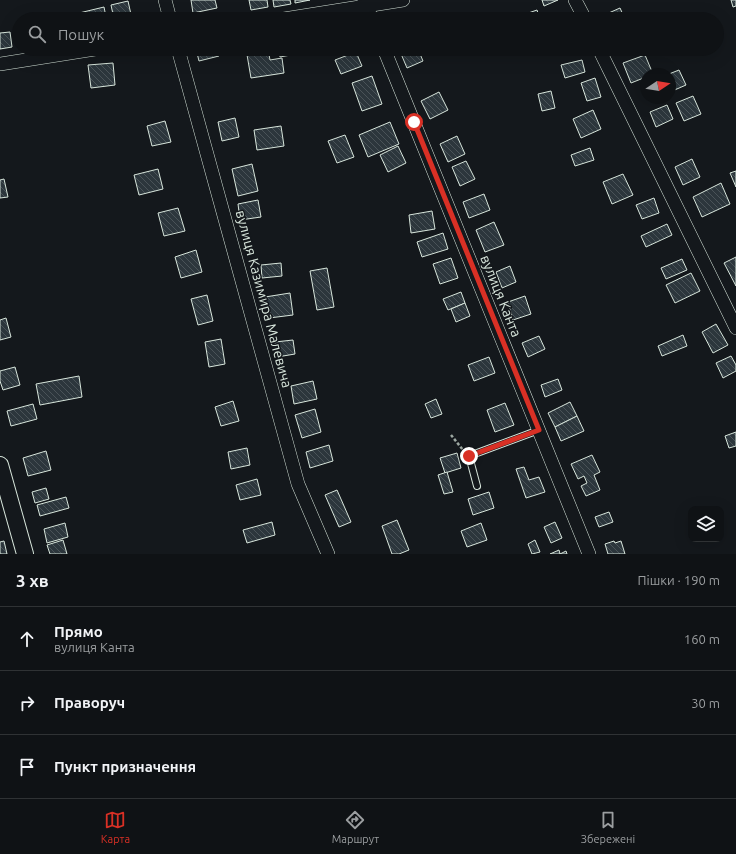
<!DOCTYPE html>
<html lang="uk">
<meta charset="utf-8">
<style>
body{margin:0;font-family:Ubuntu,sans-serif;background:#181b1e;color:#f1f3f6}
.controls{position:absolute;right:12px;bottom:12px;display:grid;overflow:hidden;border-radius:8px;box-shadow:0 4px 16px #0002}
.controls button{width:36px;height:36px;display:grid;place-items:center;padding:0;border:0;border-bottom:1px solid #2f3234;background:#0f1215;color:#f1f3f6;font:20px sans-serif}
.compass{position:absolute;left:640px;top:68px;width:36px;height:36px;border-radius:50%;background:#0f1215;box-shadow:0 4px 16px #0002;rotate:78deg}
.stop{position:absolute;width:12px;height:12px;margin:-9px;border:3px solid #d93025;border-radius:50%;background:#fff}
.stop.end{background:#d93025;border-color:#fff;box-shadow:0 1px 4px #0008}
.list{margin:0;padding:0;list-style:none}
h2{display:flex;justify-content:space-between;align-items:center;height:52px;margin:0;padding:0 16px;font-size:17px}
h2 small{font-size:13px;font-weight:400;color:#9b9ea0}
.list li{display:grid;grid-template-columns:26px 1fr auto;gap:12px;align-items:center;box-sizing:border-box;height:64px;padding:0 16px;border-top:1px solid #2f3234}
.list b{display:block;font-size:15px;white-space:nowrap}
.list p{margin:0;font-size:13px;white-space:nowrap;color:#9b9ea0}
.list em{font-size:13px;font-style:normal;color:#9b9ea0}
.icon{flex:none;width:22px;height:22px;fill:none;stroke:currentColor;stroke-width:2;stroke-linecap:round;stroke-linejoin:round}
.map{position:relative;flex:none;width:736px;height:554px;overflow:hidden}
.search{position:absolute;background:#0f1215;box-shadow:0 4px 16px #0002;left:12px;right:12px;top:12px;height:44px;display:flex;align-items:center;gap:10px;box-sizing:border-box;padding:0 14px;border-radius:22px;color:#9b9ea0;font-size:15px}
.sheet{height:244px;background:#0f1215}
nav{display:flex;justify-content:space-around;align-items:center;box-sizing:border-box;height:56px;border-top:1px solid #2f3234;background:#0f1215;font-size:11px;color:#9b9ea0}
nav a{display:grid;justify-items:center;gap:2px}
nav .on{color:#d93025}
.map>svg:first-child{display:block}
.building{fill:url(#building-back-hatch);stroke:#d8e6dc}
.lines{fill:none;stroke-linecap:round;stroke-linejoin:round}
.service-casing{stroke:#d8e6dc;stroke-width:8}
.minor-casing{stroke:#d8e6dc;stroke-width:14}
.tertiary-casing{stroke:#d8e6dc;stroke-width:18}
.path{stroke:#9da8a2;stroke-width:2.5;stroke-dasharray:3 2;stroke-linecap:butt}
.service{stroke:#14181c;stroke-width:6}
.minor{stroke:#14181c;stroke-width:13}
.tertiary{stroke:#14181c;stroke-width:16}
.route{stroke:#d93025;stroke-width:5}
.labels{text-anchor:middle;stroke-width:3;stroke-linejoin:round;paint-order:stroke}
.street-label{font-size:14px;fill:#d8e6dc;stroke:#14181c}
</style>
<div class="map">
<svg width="736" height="554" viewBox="0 0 736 554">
<defs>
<pattern id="building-back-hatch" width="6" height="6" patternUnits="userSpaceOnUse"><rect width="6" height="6" fill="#2c363c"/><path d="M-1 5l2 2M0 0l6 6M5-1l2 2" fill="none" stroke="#4a5358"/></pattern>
</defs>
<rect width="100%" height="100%" fill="#14181c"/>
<!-- building -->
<g class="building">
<polygon points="191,0 215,0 217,8 193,13"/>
<polygon points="249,0 267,0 268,7 251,10"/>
<polygon points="273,0 290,0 291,4 274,7"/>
<polygon points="295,0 310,0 295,3"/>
<polygon points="542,0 558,0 544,6"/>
<polygon points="731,0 736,0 736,6 733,7"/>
<polygon points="128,1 132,19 114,19 111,5"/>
<polygon points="104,7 106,17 98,19 76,19 75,14"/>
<polygon points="620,8 625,19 603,19 602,16"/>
<polygon points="537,10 540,19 511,19"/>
<polygon points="412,13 414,19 391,19"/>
<polygon points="19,30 19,44 16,31"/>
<polygon points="10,32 12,47 0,49 0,33"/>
<polygon points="196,49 217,49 219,56 199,61"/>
<polygon points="246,49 268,49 270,60 282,58 284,73 251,78"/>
<polygon points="279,49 295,49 296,54 280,57"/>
<polygon points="311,49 331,49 312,54"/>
<polygon points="399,49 418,49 423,61 407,68"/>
<polygon points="555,49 575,49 575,50 557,55"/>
<polygon points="356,52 362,66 341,74 335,60"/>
<polygon points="645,55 653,74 646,74 646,77 631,83 623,63"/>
<polygon points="582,60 585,72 565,78 561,65"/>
<polygon points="113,63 115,85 91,88 88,65"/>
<polygon points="679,70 686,85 670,92 670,74 669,74"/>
<polygon points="372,76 382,104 362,111 352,83"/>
<polygon points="595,78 601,97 587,101 581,83"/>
<polygon points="551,91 555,108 542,111 538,94"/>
<polygon points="439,92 448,110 430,119 421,101"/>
<polygon points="693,96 701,114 684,121 676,103"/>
<polygon points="667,105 673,119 656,127 650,112"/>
<polygon points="593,110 601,129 581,138 573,119"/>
<polygon points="235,118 239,137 222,141 218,122"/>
<polygon points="165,121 171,142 152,146 147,126"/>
<polygon points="390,122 399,144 368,157 359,135"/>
<polygon points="281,126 284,146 257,150 254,130"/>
<polygon points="345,135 354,157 337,163 328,141"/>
<polygon points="457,136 465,154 448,162 440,144"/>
<polygon points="398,146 406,163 388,172 380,155"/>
<polygon points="590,148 594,160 575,166 571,155"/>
<polygon points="692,159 700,177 683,185 675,167"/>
<polygon points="466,161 475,179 460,186 452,167"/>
<polygon points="252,164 258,191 238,196 232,169"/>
<polygon points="158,169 163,189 139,195 134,175"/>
<polygon points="736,171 736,187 730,173"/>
<polygon points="623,174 633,195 612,204 603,182"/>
<polygon points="4,179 8,197 0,198 0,180"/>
<polygon points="721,183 730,204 702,217 693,197"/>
<polygon points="484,194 490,210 469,218 463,202"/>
<polygon points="654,198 659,213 642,219 636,205"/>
<polygon points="258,200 261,217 240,220 238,204"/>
<polygon points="178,208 185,231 164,236 158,213"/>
<polygon points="432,211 435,229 411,233 409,215"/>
<polygon points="494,222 504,245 485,252 476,230"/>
<polygon points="667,224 672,235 646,247 641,236"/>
<polygon points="443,233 448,249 422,257 417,242"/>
<polygon points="196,250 202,272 181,278 175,257"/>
<polygon points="736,257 736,286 724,263"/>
<polygon points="451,258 458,278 440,284 433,264"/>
<polygon points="682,259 687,270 666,279 661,268"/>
<polygon points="281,263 282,276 262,278 261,265"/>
<polygon points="510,266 516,282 502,288 496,272"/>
<polygon points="327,268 334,307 317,310 310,271"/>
<polygon points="691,273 700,291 675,303 666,285"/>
<polygon points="461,292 465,303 448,310 443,299"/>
<polygon points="290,293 293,315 269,318 265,297"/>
<polygon points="207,295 213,321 198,325 191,299"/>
<polygon points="525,296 531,314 513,320 508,302"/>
<polygon points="465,303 470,316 456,322 451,309"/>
<polygon points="6,318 11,337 0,340 0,320"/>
<polygon points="716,324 728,345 713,353 702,332"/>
<polygon points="683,335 687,346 662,356 658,346"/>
<polygon points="539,336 545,349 528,357 522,343"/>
<polygon points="221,339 225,364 209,367 205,342"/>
<polygon points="293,340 295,354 277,357 275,342"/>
<polygon points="731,356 736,365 736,371 723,378 716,363"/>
<polygon points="489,357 495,373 474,381 468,365"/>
<polygon points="15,367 20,385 3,390 0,381 0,371"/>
<polygon points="79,376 82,397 40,405 36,384"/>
<polygon points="558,379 562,390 545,397 541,385"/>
<polygon points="313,381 317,399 294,404 291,386"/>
<polygon points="436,399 442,414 431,418 425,404"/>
<polygon points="233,401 239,421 221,426 215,407"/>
<polygon points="570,402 577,416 555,427 548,413"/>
<polygon points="505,403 514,425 495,432 487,410"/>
<polygon points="33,404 37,419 11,426 7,411"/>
<polygon points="315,409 321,432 302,438 295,415"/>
<polygon points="577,416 584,431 561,441 555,427"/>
<polygon points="736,432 736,446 729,448 725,436"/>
<polygon points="329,445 333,461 310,468 306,452"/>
<polygon points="247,448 250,465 231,469 228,452"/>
<polygon points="46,451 51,470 28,476 23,458"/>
<polygon points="457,453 461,468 445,473 440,458"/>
<polygon points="592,455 600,472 594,475 600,490 586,496 581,486 587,483 584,476 578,479 571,464"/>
<polygon points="524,467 529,480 539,477 545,492 526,498 516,469"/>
<polygon points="447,472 453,492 444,494 438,475"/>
<polygon points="257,479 261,495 240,500 236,485"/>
<polygon points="46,488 49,499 35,503 32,492"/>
<polygon points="337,490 351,522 339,527 325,495"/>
<polygon points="489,492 494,508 473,515 468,499"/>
<polygon points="66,497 69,508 40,516 37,505"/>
<polygon points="609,512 613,522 599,527 595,517"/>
<polygon points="397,520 409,550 399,554 392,554 382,526"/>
<polygon points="272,522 275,535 247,543 243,530"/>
<polygon points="555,522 562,538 551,543 544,527"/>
<polygon points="65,523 68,537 47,543 44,529"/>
<polygon points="481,523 487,540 467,547 461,531"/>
<polygon points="63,540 67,554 50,554 47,545"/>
<polygon points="535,540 540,552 532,554 528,544"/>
<polygon points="4,541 7,554 0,554 0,542"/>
<polygon points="614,541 615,543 621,541 625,554 608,554 605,544"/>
<polygon points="559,550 560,554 566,551 567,554 550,554"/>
</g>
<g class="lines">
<defs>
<polyline id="service" points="477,486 469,456 539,430"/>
<g id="minor">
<polyline points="165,0 170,19"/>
<polyline points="364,0 372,19"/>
<polyline points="575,0 585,19"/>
<polyline points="284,19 403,0"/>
<polyline points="178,49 298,484 328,554"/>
<polyline points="384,49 589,554"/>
<polyline points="599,49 736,328"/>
<polyline points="0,64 95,49"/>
</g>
<polyline id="tertiary" points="0,465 25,554"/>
</defs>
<!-- service casing -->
<use href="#service" class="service-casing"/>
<!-- minor casing -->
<use href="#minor" class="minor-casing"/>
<!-- tertiary casing -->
<use href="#tertiary" class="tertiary-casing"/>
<!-- path -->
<polyline class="path" points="451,435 463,450"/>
<!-- service -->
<use href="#service" class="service"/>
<!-- minor -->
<use href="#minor" class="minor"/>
<!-- tertiary -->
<use href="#tertiary" class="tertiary"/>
</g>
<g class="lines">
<!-- route -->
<polyline class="route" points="414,122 539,430 469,456"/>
</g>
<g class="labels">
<!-- street labels -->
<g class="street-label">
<text transform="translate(501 296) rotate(68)" y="5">вулиця Канта</text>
<text transform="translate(264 299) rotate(75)" y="5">вулиця Казимира Малевича</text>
</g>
</g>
</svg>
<div class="controls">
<button><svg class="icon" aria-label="layers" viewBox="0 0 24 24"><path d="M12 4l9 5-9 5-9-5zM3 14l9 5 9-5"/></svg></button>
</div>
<svg class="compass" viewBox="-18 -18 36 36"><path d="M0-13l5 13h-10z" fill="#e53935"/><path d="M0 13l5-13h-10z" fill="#9b9ea0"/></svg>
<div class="stop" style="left:414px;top:122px"></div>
<div class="stop end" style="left:469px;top:456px"></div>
<div class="search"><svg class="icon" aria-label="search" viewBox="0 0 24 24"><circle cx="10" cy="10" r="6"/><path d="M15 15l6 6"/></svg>Пошук</div>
</div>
<section class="sheet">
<h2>3 хв<small>Пішки · 190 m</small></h2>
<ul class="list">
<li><svg class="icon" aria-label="ahead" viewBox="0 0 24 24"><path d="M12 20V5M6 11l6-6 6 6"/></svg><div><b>Прямо</b><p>вулиця Канта</p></div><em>160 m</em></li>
<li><svg class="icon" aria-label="right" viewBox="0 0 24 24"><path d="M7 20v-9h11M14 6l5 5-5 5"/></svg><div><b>Праворуч</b></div><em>30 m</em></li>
<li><svg class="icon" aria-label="arrive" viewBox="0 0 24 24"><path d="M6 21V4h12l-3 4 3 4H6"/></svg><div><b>Пункт призначення</b></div></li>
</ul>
</section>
<nav>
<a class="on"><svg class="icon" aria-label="map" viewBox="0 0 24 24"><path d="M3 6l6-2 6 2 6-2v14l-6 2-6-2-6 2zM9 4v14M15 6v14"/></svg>Карта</a>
<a><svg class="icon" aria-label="directions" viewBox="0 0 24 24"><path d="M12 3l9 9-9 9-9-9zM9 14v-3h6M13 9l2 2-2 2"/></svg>Маршрут</a>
<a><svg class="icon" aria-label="saved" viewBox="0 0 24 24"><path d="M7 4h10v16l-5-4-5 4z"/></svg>Збережені</a>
</nav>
